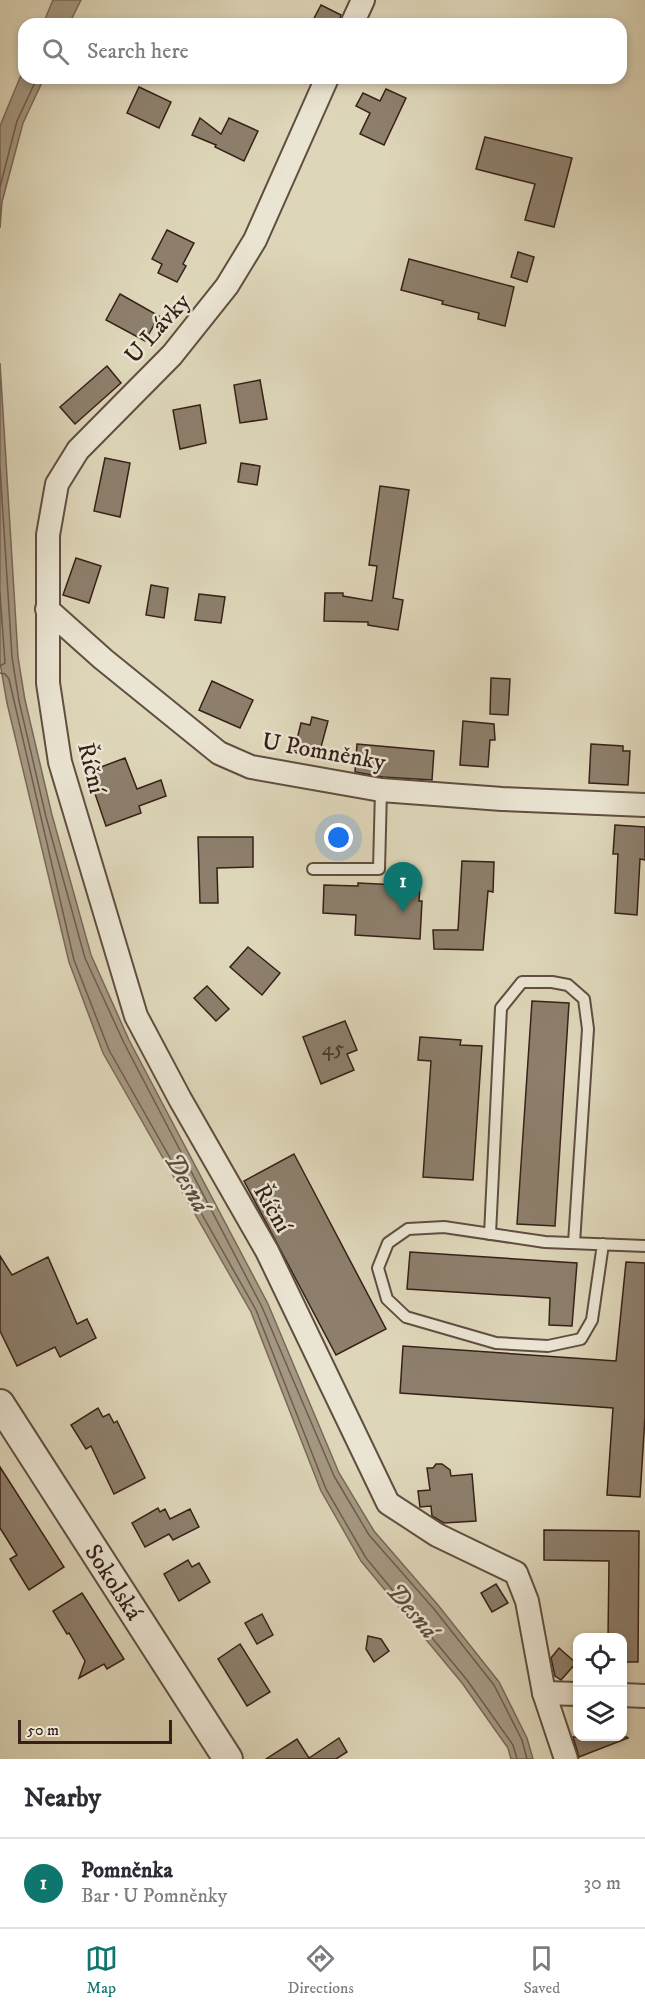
<!DOCTYPE html>
<meta charset="utf-8">
<style>
body{margin:0;font-family:"IM FELL DW Pica",serif;background:#f2f2f3;color:#2b2b33}
.controls{position:absolute;right:18px;bottom:18px;display:grid;overflow:hidden;border-radius:12px;box-shadow:0 3px 9px #0003}
.controls button{width:54px;height:54px;display:grid;place-items:center;padding:0;border:0;border-bottom:2px solid #e1e1e2;background:#fff;color:#2b2b33;font:30px sans-serif}
.scale{position:absolute;left:18px;bottom:15px;width:154px;box-sizing:border-box;padding-left:6px;border:3px solid #362018;border-top:0;font-size:16px;line-height:21px;white-space:nowrap;color:#362018;-webkit-text-stroke:4px #eae4d2;paint-order:stroke}
.you{position:absolute;left:339px;top:838px;width:21px;height:21px;margin:-15px;border:4px solid #fff;border-radius:50%;background:#1a73e8;box-shadow:0 0 0 9px #1a73e833}
.badge{display:grid;place-items:center;width:39px;height:39px;border-radius:50%;background:#0f766e;color:#fff;font-size:20px;font-weight:700}
.pin{position:absolute;translate:-50% -50px;filter:drop-shadow(0 2px 3px #0008)}
.pin::after{content:'';position:absolute;top:32px;width:21px;height:18px;background:inherit;clip-path:polygon(0 0,100% 0,50% 100%)}
.list{margin:0;padding:0;list-style:none}
h2{display:flex;justify-content:space-between;align-items:center;height:78px;margin:0;padding:0 24px;font-size:26px}
h2 small{font-size:20px;font-weight:400;color:#7c7c81}
.list li{display:grid;grid-template-columns:39px 1fr auto;gap:18px;align-items:center;box-sizing:border-box;height:90px;padding:0 24px;border-top:2px solid #e1e1e2}
.list b{display:block;font-size:22px;white-space:nowrap}
.list p{margin:0;font-size:20px;white-space:nowrap;color:#7c7c81}
.list em{font-size:20px;font-style:normal;color:#7c7c81}
.icon{flex:none;width:33px;height:33px;fill:none;stroke:currentColor;stroke-width:2;stroke-linecap:round;stroke-linejoin:round}
.map{position:relative;flex:none;width:645px;height:1759px;overflow:hidden}
.search{position:absolute;background:#fff;box-shadow:0 3px 9px #0003;left:18px;right:18px;top:18px;height:66px;display:flex;align-items:center;gap:15px;box-sizing:border-box;padding:0 21px;border-radius:18px;color:#7c7c81;font-size:22px}
.sheet{height:168px;background:#fff}
nav{display:flex;justify-content:space-around;align-items:center;box-sizing:border-box;height:84px;border-top:2px solid #e1e1e2;background:#fff;font-size:16px;color:#7c7c81}
nav a{display:grid;justify-items:center;gap:3px}
nav .on{color:#0f766e}
.map>svg:first-child{display:block}
.water{fill:#a59882;stroke:#796858;stroke-width:1.5}
.lines{fill:none;stroke-linecap:round;stroke-linejoin:round}
.shore{stroke:#6e5c4d;stroke-width:1.5}
.building{fill:#8d7f6c;stroke:#362018;stroke-width:1.5}
.service-casing{stroke:#604e40;stroke-width:14}
.minor-casing{stroke:#604e40;stroke-width:26}
.tertiary-casing{stroke:#604e40;stroke-width:32}
.service{stroke:#eae4d2;stroke-width:10}
.minor{stroke:#eae4d2;stroke-width:22}
.tertiary{stroke:#eae4d2;stroke-width:28}
.labels{text-anchor:middle;stroke-width:5;stroke-linejoin:round;paint-order:stroke}
.number-label{font-size:21px;fill:#4c382d}
.street-label{font-size:24px;fill:#362018;stroke:#eae4d2}
.water-label{font-size:26px;font-style:italic;fill:#5d4a3d;stroke:#eae4d2}
</style>
<div class="map">
<svg width="645" height="1759" viewBox="0 0 645 1759">
<rect width="100%" height="100%" fill="#ded6b9"/>
<filter id="stains"><feTurbulence type="fractalNoise" baseFrequency=".00333" numOctaves="4"/><feColorMatrix values="0 0 0 0 .2 0 0 0 0 .09 0 0 0 0 .02 0 0 0 .5 -.17"/></filter>
<radialGradient id="worn" r=".72"><stop offset=".6" stop-color="#630" stop-opacity="0"/><stop offset="1" stop-color="#630" stop-opacity=".3"/></radialGradient>
<!-- water -->
<g class="water">
<polygon points="53,0 81,0 69,24 43,24"/>
<polygon points="24,68 24,78 44,78 23,123 2,202 0,228 0,126"/>
<polygon points="0,363 18,657 25,700 52,815 91,955 129,1040 268,1304 339,1473 374,1531 438,1605 499,1682 527,1738 533,1759 511,1759 508,1748 462,1683 361,1561 321,1491 251,1312 103,1053 69,962 7,703 0,663"/>
</g>
<g class="lines">
<!-- shore -->
<g class="shore">
<polyline points="0,187 17,121 37,78"/>
<polyline points="0,467 12,657 19,701 46,817 85,958 124,1043 262,1307 334,1476 369,1535 434,1609 494,1685 522,1740 527,1759"/>
<polyline points="0,593 5,663 0,666"/>
<polyline points="0,673 5,674 9,679 74,960 109,1050 256,1310 326,1489 366,1558 467,1680 513,1745 517,1759"/>
</g>
</g>
<!-- building -->
<g class="building">
<polygon points="321,5 341,15 339,24 311,24"/>
<polygon points="139,87 171,102 159,128 127,113"/>
<polygon points="386,89 406,98 384,145 360,134 370,113 356,106 363,93 380,101"/>
<polygon points="200,118 221,134 229,118 258,131 244,161 215,147 216,145 192,135"/>
<polygon points="485,137 572,158 554,227 525,220 535,184 476,169"/>
<polygon points="167,230 194,243 183,264 186,266 177,282 158,273 162,264 152,259"/>
<polygon points="518,252 534,257 527,282 511,277"/>
<polygon points="409,259 514,287 505,326 478,319 479,313 442,304 443,301 401,290"/>
<polygon points="120,294 159,316 145,341 106,320"/>
<polygon points="107,366 121,383 75,424 60,407"/>
<polygon points="260,380 267,419 240,423 234,385"/>
<polygon points="200,405 206,443 180,449 173,410"/>
<polygon points="105,458 130,463 120,517 94,511"/>
<polygon points="241,463 260,466 257,485 238,482"/>
<polygon points="380,486 409,490 393,598 403,600 398,630 368,625 368,622 324,621 325,593 343,593 343,596 372,601 377,566 369,565"/>
<polygon points="76,558 101,566 89,603 63,595"/>
<polygon points="151,585 168,588 164,618 146,615"/>
<polygon points="199,594 225,597 221,623 195,620"/>
<polygon points="491,678 510,679 508,715 490,714"/>
<polygon points="212,681 253,700 240,728 199,710"/>
<polygon points="312,717 328,721 318,758 294,752 301,723 310,725"/>
<polygon points="463,721 494,724 495,740 490,740 488,767 460,765"/>
<polygon points="357,744 434,751 432,780 383,777 355,772"/>
<polygon points="591,744 623,746 623,751 630,751 628,785 589,783"/>
<polygon points="125,758 137,789 161,780 166,796 139,806 141,813 106,826 90,779 96,776 93,770"/>
<polygon points="615,825 645,827 645,860 640,859 637,915 615,913 618,854 613,854"/>
<polygon points="198,837 253,837 253,867 217,868 218,903 200,903"/>
<polygon points="462,861 494,862 493,892 488,891 483,950 434,949 433,930 458,930"/>
<polygon points="358,883 420,886 419,901 422,901 420,939 355,935 356,915 323,913 324,885 358,886"/>
<polygon points="248,947 280,973 262,995 230,967"/>
<polygon points="207,986 229,1009 216,1021 194,998"/>
<polygon points="532,1001 569,1003 555,1226 517,1224"/>
<polygon points="345,1021 357,1050 347,1054 354,1070 321,1084 303,1037"/>
<polygon points="420,1037 461,1040 460,1045 482,1046 473,1180 423,1177 431,1061 418,1060"/>
<polygon points="294,1154 386,1329 336,1355 244,1181"/>
<polygon points="410,1252 577,1263 572,1326 549,1325 550,1298 407,1289"/>
<polygon points="0,1256 12,1275 48,1257 77,1324 87,1319 96,1338 60,1357 55,1347 17,1366 0,1331"/>
<polygon points="626,1262 645,1263 645,1417 640,1497 607,1495 613,1408 400,1393 403,1346 616,1361"/>
<polygon points="98,1408 103,1417 109,1414 114,1423 117,1421 145,1478 114,1494 91,1446 86,1449 71,1425"/>
<polygon points="436,1464 442,1464 450,1470 451,1476 472,1474 476,1521 444,1523 432,1516 431,1506 420,1507 418,1491 430,1490 427,1468 433,1468"/>
<polygon points="0,1467 64,1567 29,1590 10,1559 17,1555 0,1528"/>
<polygon points="158,1508 160,1512 165,1509 170,1519 190,1509 199,1527 173,1540 169,1534 145,1547 132,1523"/>
<polygon points="544,1530 639,1531 638,1662 622,1662 622,1638 608,1638 609,1561 544,1560"/>
<polygon points="188,1560 192,1567 199,1563 210,1582 179,1601 164,1574"/>
<polygon points="496,1584 508,1603 492,1612 481,1593"/>
<polygon points="82,1593 124,1659 107,1669 104,1664 79,1678 85,1661 69,1633 67,1634 53,1611"/>
<polygon points="262,1614 273,1635 257,1644 245,1623"/>
<polygon points="368,1636 381,1639 389,1651 374,1662 366,1649"/>
<polygon points="240,1644 270,1692 247,1706 218,1659"/>
<polygon points="559,1648 576,1663 561,1680 555,1676 551,1658"/>
<polygon points="573,1737 627,1737 628,1738 579,1757"/>
<polygon points="339,1738 347,1752 336,1759 266,1759 297,1739 309,1758"/>
</g>
<g class="lines">
<defs>
<g id="service">
<polyline points="313,869 379,869 381,790"/>
<polyline points="490,1234 501,1008 522,982 552,982 568,985 584,999 588,1029 574,1243"/>
<polyline points="603,1244 592,1320 581,1339 548,1346 496,1343 406,1317 387,1299 378,1268 388,1243 408,1229 444,1227 545,1242 645,1246"/>
</g>
<g id="minor">
<polyline points="352,24 363,0"/>
<polyline points="327,78 255,240 227,286 172,355 78,450 57,484 48,535 48,683 60,762 136,1016 180,1099 267,1251 388,1503 437,1535 516,1573 527,1601 544,1693 566,1759"/>
<polyline points="47,609 103,659 219,753 251,767 381,790 502,799 645,805"/>
<polyline points="544,1693 578,1694"/>
<polyline points="622,1695 645,1696"/>
</g>
<polyline id="tertiary" points="0,1404 228,1759"/>
</defs>
<!-- service casing -->
<use href="#service" class="service-casing"/>
<!-- minor casing -->
<use href="#minor" class="minor-casing"/>
<!-- tertiary casing -->
<use href="#tertiary" class="tertiary-casing"/>
<!-- service -->
<use href="#service" class="service"/>
<!-- minor -->
<use href="#minor" class="minor"/>
<!-- tertiary -->
<use href="#tertiary" class="tertiary"/>
</g>
<g class="labels">
<!-- number labels -->
<g class="number-label">
<text x="333" y="1055">45</text>
</g>
<!-- street labels -->
<g class="street-label">
<text transform="translate(157 328) rotate(-48)" y="8">U Lávky</text>
<text transform="translate(324 751) rotate(10)" y="8">U Pomněnky</text>
<text transform="translate(92 768) rotate(76)" y="8">Říční</text>
<text transform="translate(273 1208) rotate(60)" y="8">Říční</text>
<text transform="translate(114 1582) rotate(57)" y="8">Sokolská</text>
</g>
<!-- water labels -->
<g class="water-label">
<text transform="translate(188 1182) rotate(60)" y="9">Desná</text>
<text transform="translate(413 1610) rotate(50)" y="9">Desná</text>
</g>
</g>
<rect width="100%" height="100%" filter="url(#stains)"/>
<rect width="100%" height="100%" fill="url(#worn)"/>
</svg>
<div class="controls">
<button><svg class="icon" aria-label="locate" viewBox="0 0 24 24"><circle cx="12" cy="12" r="6"/><path d="M12 2v4M12 18v4M2 12h4M18 12h4"/></svg></button>
<button><svg class="icon" aria-label="layers" viewBox="0 0 24 24"><path d="M12 4l9 5-9 5-9-5zM3 14l9 5 9-5"/></svg></button>
</div>
<div class="scale">50 m</div>
<div class="you"></div>
<div class="pin badge" style="left:403px;top:912px">1</div>
<div class="search"><svg class="icon" aria-label="search" viewBox="0 0 24 24"><circle cx="10" cy="10" r="6"/><path d="M15 15l6 6"/></svg>Search here</div>
</div>
<section class="sheet">
<h2>Nearby<small></small></h2>
<ul class="list">
<li><span class="badge">1</span><div><b>Pomněnka</b><p>Bar · U Pomněnky</p></div><em>30 m</em></li>
</ul>
</section>
<nav>
<a class="on"><svg class="icon" aria-label="map" viewBox="0 0 24 24"><path d="M3 6l6-2 6 2 6-2v14l-6 2-6-2-6 2zM9 4v14M15 6v14"/></svg>Map</a>
<a><svg class="icon" aria-label="directions" viewBox="0 0 24 24"><path d="M12 3l9 9-9 9-9-9zM9 14v-3h6M13 9l2 2-2 2"/></svg>Directions</a>
<a><svg class="icon" aria-label="saved" viewBox="0 0 24 24"><path d="M7 4h10v16l-5-4-5 4z"/></svg>Saved</a>
</nav>
